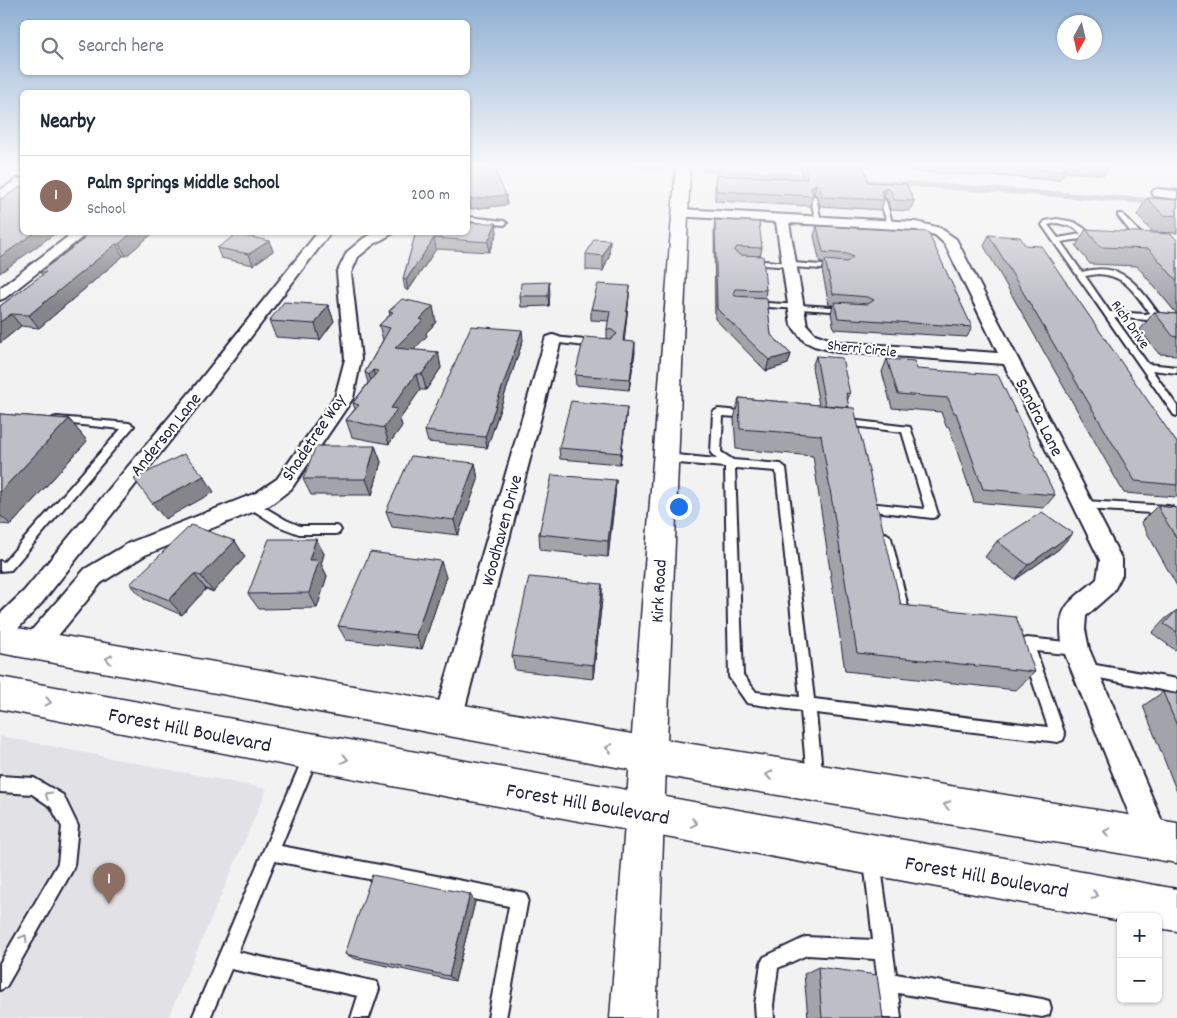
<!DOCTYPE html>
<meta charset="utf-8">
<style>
body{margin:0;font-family:Dekko,sans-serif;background:#f2f2f3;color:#1f2937}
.controls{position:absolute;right:15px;bottom:15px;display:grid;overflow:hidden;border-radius:8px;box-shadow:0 1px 4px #0004}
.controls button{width:45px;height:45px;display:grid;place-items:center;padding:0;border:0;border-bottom:1px solid #e0e1e3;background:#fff;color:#1f2937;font:25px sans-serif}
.compass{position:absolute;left:1057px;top:15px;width:45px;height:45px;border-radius:50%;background:#fff;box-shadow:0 1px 4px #0004;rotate:188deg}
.you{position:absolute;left:678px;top:506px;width:18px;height:18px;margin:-12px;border:4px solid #fff;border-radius:50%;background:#1a73e8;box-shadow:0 0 0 8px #1a73e833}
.badge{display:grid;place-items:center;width:32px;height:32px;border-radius:50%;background:#2563eb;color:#fff;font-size:16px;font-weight:700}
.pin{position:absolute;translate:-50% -41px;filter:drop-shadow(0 1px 2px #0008)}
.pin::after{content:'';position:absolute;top:26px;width:18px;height:15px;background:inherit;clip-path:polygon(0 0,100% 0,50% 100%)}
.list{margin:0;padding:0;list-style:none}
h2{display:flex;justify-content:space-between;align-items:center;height:65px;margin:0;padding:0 20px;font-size:21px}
h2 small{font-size:16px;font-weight:400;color:#747a83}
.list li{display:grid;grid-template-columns:32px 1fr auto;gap:15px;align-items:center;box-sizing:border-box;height:80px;padding:0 20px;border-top:1px solid #e0e1e3}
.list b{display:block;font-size:19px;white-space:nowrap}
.list p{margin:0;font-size:16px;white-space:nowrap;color:#747a83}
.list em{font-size:16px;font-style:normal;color:#747a83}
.icon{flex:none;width:28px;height:28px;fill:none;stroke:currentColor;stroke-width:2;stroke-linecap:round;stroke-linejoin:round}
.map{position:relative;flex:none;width:1177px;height:1018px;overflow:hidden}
.search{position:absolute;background:#fff;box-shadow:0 1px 4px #0004;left:20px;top:20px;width:450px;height:55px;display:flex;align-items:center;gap:12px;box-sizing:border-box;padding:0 18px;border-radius:8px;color:#747a83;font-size:19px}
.panel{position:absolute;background:#fff;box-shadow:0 1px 4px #0004;left:20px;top:90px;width:450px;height:145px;border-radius:8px}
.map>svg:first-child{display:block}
.built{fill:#e2e2e6}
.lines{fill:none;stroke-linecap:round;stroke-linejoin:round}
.canal{fill:#a8a8b2;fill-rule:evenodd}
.service-casing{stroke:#22223b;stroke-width:4}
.minor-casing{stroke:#22223b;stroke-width:4}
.tertiary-casing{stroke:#22223b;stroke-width:3}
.secondary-casing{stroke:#22223b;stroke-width:3}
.service{fill:#fff;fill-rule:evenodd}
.minor{fill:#fff;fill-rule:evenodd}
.tertiary{fill:#fff;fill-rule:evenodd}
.secondary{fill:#fff;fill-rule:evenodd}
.wall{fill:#a3a3aa;stroke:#22223b}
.shaded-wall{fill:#85858b;stroke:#22223b}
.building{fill:#bebec6;stroke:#22223b}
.oneway{stroke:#9c9ca7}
.labels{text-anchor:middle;stroke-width:4.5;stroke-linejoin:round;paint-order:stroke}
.far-street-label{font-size:15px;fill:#22223b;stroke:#fff}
.street-label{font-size:18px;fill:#22223b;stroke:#fff}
.near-street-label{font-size:21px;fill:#22223b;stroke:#fff}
</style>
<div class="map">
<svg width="1177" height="1018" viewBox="0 0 1177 1018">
<rect width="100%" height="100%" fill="#f2f2f3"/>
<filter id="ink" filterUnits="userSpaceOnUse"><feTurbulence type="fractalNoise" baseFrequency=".02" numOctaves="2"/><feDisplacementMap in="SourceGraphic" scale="10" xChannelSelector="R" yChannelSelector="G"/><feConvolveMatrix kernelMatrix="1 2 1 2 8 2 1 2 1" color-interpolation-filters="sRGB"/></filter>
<g filter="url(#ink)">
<!-- built -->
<polygon class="built" points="0,736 267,789 168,1018 0,1018"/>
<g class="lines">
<!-- canal -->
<g class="canal">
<path d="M630,165H668L669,167C662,173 637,171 630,165Z"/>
<polygon points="706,167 1177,200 1177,206 702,172 702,168"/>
</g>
<defs>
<g id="service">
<polygon points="813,195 816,197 821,222 816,221 810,197"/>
<polygon points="883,199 886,201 893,226 888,225 880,201"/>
<polygon points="1118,214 1122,214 1143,236 1143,240 1137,240 1118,216"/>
<polygon points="468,217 504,221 507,223 504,225 468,221"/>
<path d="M1057,219L1074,222L1087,230L1089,233L1098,236C1095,237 1067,241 1061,242L1082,272C1123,261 1137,285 1159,314L1147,320L1114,317L1148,364L1177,367V373L1152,370L1177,406V416L1174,415L1042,225L1045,221ZM1057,223L1074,227L1081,234L1058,238L1048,225ZM1098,274C1126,275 1134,293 1150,313L1146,314L1110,312L1085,276Z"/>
<polygon points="747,260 836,266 840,268 836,270 750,264 747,264"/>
<polygon points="750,302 847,308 851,310 847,312 753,306 749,304"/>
<polygon points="553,337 596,341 600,344 596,347 550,342 549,340"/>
<path d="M718,409L751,412L756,415L751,418L723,416L721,452L733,460L781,464L786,468L814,699L1048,727L1020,644L1022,640L1027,638L1076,643L1081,645L1083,649L1081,653L1076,655L1036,651L1065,735L1063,740L1058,742L816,713L823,779L820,784L815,787L810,784L807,779L801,711L747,703L729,677L725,467L666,462L661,458L666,454L717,459L711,453L713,412ZM735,468L776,471L800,697L756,692L743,675Z"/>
<polygon points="57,417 129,423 134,426 11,570 0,571 0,561 4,562 121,429 53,422 52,420 53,418"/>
<polygon points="858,421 910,427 938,514 936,517 932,518 874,511 872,508 874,505 878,504 925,509 902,432 854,426 853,424"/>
<polygon points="252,500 286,520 300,526 335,526 339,527 341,530 339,533 335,534 299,534 278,526 248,507 246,504 248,501"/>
<polygon points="1085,501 1168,506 1172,507 1174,510 1172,513 1168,514 1085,509 1079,505"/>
<polygon points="885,533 889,535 891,538 908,607 915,609 916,613 915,617 910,619 898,616 897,612 879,538 881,535"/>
<polygon points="1084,663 1177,679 1177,693 1084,675 1079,673 1077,669 1079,665"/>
<polygon points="311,749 316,751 318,756 281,846 525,893 528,899 506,1018 488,1018 509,906 275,861 238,952 377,982 379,989 369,1018 351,1018 358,996 231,969 210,1018 192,1018 306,751"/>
<polygon points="0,776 34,778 63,795 78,826 74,865 72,871 6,987 0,990 0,963 58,863 62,827 51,807 32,794 0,792"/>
<polygon points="872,853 878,855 880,861 896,974 1042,999 1049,1001 1051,1008 1049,1015 1042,1017 898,993 901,1018 883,1018 875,959 807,955 778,968 773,1005 774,1018 756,1018 755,1005 761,963 764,957 806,937 873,940 864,861 866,855"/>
</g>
<g id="minor">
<polygon points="18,179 22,179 22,187 0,199 0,190"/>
<polygon points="1158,189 1177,191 1177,199 1154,196 1152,193 1154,190"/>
<path d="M680,209L916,222L940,228L956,239L1122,560V575L1113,592L1086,616L1085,629L1089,649L1170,840L1166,851L1155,855L1144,851L1063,649C1056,605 1067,605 1097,579L1100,560L1004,364L837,352L814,346L804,341L791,325L776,222L675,216L674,213ZM789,223L916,230L935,235L945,244L998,353L837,342L815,334L807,325Z"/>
<polygon points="74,232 89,232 5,298 0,300 0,288"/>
<polygon points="318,232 331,232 204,398 40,605 9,638 0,641 0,614 24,591 192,390"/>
<polygon points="377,232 395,232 374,244 358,257 351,273 361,359 353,398 291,489 270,505 145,555 101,583 43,654 34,657 25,654 21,646 25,638 85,569 129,543 256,493 277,479 335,397 345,359 337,273 347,252 364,238"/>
<polygon points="553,335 559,337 561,340 462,719 458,728 448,732 438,728 434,719 545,340 547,337"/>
</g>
<polygon id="tertiary" points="676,165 690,165 656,1018 610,1018"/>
<g id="secondary">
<polygon points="0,625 649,737 1177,823 1177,863 649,773 0,653"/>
<polygon points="0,677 1177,889 1177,931 1158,928 1158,917 1121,917 1121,921 433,794 0,709"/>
</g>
</defs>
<!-- service casing -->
<use href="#service" class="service-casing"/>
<!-- minor casing -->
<use href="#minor" class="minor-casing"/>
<!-- tertiary casing -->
<use href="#tertiary" class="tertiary-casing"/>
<!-- secondary casing -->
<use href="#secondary" class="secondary-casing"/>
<!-- service -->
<use href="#service" class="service"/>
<!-- minor -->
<use href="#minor" class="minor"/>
<!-- tertiary -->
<use href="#tertiary" class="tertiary"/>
<!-- secondary -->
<use href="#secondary" class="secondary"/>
</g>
<!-- wall -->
<g class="wall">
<polygon points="801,165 863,165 868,182 906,184 914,201 910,211 890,210 888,200 884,197 884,200 881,210 820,206 818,197 814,193 812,194 813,196 810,206 715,201 715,184 716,175 803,179"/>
<polygon points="907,165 1111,165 1104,175 1066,172 1063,177 1061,177 1059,180 909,171"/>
<polygon points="468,169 506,195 507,205 471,209 468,200"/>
<polygon points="1147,198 1177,200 1177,233 1152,232 1137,215"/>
<polygon points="715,220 762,248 760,256 766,290 765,298 771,335 791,354 788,364 766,371 715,319 714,230"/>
<polygon points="496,223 497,233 489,252 436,249 408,291 405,289 403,279 416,232"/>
<polygon points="817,226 972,327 967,337 834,329 831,313 833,305 829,305 822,270 824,263 820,263 814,236"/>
<polygon points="1086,229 1177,240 1177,355 1159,354 1140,330 1154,312 1177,314 1137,266 1090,264 1076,246"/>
<polygon points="153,233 126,256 123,256 39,328 21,326 0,343 0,306 42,275 40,272 83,240 82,238"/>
<polygon points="989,235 1025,245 1177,443 1177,497 1124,493 984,246"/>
<polygon points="610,240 609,256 603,271 586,270 586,254"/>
<polygon points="269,241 273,251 253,265 221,258 217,248"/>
<polygon points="549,282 549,306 521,307 520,296"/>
<polygon points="630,286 624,341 635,352 629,390 576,385 575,375 607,339 607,329 609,321 591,320 591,309"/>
<polygon points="328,305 334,321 320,340 276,337 269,321"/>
<polygon points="389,311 436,322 426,333 427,336 413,350 438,352 441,368 426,390 420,390 400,419 402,426 389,444 352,437 346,420 355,409 353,403 368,383 365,372 383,340 379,325 390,315"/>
<polygon points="523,340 487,448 428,442 425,431"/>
<polygon points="816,356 850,394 847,401 901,605 1035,672 1016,690 845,671 813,456 736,449 734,419 739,398 819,405 812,367"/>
<polygon points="887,359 917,369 1055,495 1044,508 974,502 949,427 946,426 941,412 892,408 882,372"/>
<polygon points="627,407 626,417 620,464 560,459 559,448"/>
<polygon points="0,414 69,419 87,441 11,525 0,524"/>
<polygon points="375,446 381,462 372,495 311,495 303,479"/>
<polygon points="475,463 478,480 458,535 392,527 386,511"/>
<polygon points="616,480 615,496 608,557 540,550 539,534"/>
<polygon points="1157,506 1177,508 1177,586 1141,522"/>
<polygon points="316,539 324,554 321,564 327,576 317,608 259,609 248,594"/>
<polygon points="235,541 245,557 213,592 206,589 182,615 144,599 130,584"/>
<polygon points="997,541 1059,549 1015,580 985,557"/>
<polygon points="446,577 422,649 346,640 338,626"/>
<polygon points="602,584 602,599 593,679 515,670 512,656"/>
<polygon points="1177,610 1177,648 1175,650 1152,633 1165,619"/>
<polygon points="1163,692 1177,694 1177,792 1143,706"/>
<polygon points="475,902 455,981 356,959 345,954"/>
<polygon points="818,967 883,1018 808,1018 804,974"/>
</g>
<!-- shaded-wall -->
<g class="shaded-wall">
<polygon points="816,184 814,193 808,196 811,187"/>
<polygon points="887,188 884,197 880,200 881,191"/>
<polygon points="506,195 507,205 471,209 470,199"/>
<polygon points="496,223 497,233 489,252 488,242"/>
<polygon points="36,232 57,232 0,273 0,257"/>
<polygon points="133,232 153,233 126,256 119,244"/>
<polygon points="434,238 436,249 408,291 406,280"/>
<polygon points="610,240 609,256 603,271 603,256"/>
<polygon points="269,241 273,251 253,265 249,254"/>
<polygon points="116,244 123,256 39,328 29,315"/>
<polygon points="549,282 550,293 549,306 548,296"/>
<polygon points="630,286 629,297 623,351 623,341"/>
<polygon points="328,305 334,321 320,340 315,324"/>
<polygon points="433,306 436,322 426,333 427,336 399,365 395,348 420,319"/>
<polygon points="11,314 21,326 0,343 0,322"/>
<polygon points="522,330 523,340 487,448 485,437"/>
<polygon points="635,342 635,352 629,390 630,379"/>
<polygon points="438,352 441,368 426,390 422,374"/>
<polygon points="791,354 788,364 766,371 769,360"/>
<polygon points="373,370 378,387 374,391 369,375"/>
<polygon points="416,374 420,390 400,419 402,426 389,444 384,428 391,408"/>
<polygon points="627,407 626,417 620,464 621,453"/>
<polygon points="69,419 87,441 11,525 0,515 0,492"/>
<polygon points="375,446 381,462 372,495 366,479"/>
<polygon points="475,463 478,480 458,535 454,520"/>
<polygon points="204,476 214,492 165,519 152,503"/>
<polygon points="616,480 615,496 608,557 608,541"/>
<polygon points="1073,533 1059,549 1015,580 1028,565"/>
<polygon points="316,539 324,554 321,564 327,576 317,608 309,593 309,560"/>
<polygon points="235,541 245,557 213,592 201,576"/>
<polygon points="441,561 446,577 422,649 416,635"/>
<polygon points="194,574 206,589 182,615 169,600"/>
<polygon points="602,584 602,599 593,679 593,665"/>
<polygon points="470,894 475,902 455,981 449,976"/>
</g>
<!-- building -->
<g class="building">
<polygon points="492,165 506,195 470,199 468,194 468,169"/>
<polygon points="805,165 863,165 868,182 906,184 914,201 894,200 891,191 887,188 881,191 884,200 822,197 820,187 816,184 811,187 813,196 716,191 716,175 807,179"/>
<polygon points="967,165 1066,165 1068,168 1062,168 1064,171"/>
<polygon points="22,186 22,232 36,232 0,257 0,200"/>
<polygon points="1147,198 1177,200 1177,216 1163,215"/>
<polygon points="715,220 759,222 762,248 737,247 734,251 740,255 763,256 766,290 735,289 733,294 735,296 767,298 771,335 791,354 769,360 717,309"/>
<polygon points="468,223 496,223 488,242 434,238 406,280 403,279 416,232 468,232"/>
<polygon points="817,226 928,232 972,327 838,318 834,302 868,304 874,300 868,297 833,294 825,260 847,262 853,257 847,254 823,252"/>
<polygon points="1086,229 1171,234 1177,240 1177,281 1149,249 1100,247"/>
<polygon points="90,232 133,232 119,244 116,244 29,315 11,314 0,322 0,306 46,272 40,272 84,239 82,238"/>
<polygon points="237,234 269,241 249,254 217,248"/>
<polygon points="989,235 1020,237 1025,245 1041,246 1177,443 1177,485 1135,481"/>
<polygon points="594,239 610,240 603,256 586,254"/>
<polygon points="549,282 548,296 520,296 521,283"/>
<polygon points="598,284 630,286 623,341 635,342 630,379 575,375 584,337 611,339 617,334 612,330 607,329 610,311 591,309"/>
<polygon points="402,299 433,306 420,319 423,320 395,348 438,352 422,374 416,374 391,408 397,409 384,428 346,420 359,405 353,403 378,371 373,370 369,375 365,372 390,328 379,325 393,312 389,311"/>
<polygon points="284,302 328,305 315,324 269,321"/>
<polygon points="1154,312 1177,314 1177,337 1173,336"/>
<polygon points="471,326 522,330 485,437 425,431"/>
<polygon points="816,356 842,358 850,394 846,393 849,407 825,405"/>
<polygon points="887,359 914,361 917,369 998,375 1055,495 983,489 956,413 954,413 948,398 898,394"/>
<polygon points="739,398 854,408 901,605 1016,617 1035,672 857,653 821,435 740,429"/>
<polygon points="571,401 627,407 621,453 559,448"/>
<polygon points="0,414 69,419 0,492"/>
<polygon points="316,446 375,446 366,479 303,479"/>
<polygon points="184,454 204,476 152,503 134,479"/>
<polygon points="411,456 475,463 454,520 386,511"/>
<polygon points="552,475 616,480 608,541 539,534"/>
<polygon points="1157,506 1177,508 1177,539"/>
<polygon points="1042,512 1073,533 1028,565 997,541"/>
<polygon points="191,525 235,541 201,576 194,574 169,600 130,584"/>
<polygon points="269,539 316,539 309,560 319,560 309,593 248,594"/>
<polygon points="370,552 441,561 416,635 338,626"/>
<polygon points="529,577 602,584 593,665 512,656"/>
<polygon points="1177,610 1177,632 1164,624"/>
<polygon points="1163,692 1177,694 1177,726"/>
<polygon points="372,875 470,894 449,976 345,954"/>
<polygon points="818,967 877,975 883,1018 822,1018"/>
</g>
<!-- one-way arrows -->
<defs><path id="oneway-chevron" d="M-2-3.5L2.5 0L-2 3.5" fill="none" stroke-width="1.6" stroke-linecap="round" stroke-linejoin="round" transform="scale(1.25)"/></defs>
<g class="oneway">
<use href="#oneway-chevron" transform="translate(109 659) rotate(-170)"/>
<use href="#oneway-chevron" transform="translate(48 702) rotate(11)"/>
<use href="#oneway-chevron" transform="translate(609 748) rotate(-170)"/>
<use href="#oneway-chevron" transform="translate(345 759) rotate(11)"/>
<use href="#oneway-chevron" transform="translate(769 775) rotate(-170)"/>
<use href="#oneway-chevron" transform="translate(48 795) rotate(-148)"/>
<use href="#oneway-chevron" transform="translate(947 805) rotate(-170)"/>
<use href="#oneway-chevron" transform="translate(694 823) rotate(10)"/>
<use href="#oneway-chevron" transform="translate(1107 832) rotate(-170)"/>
<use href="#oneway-chevron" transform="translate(1095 895) rotate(10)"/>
<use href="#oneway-chevron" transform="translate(24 938) rotate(-60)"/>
</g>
</g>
<!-- sky -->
<linearGradient id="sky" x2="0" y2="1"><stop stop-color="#8eafd2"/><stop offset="0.54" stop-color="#f9f9fa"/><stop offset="1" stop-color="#f9f9fa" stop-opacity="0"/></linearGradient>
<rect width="1177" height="307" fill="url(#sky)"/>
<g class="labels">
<!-- far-street labels -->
<g class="far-street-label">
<text transform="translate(1131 324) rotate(55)" y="5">Rich Drive</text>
<text transform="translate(862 348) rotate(6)" y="5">Sherri Circle</text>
</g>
<!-- street labels -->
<g class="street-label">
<text transform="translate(1040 417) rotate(63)" y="6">Sandra Lane</text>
<text transform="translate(165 434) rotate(-51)" y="6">Anderson Lane</text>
<text transform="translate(313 437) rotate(-56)" y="6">Shadetree Way</text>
<text transform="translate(501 530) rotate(-75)" y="6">Woodhaven Drive</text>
<text transform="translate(658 591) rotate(-87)" y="6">Kirk Road</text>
</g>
<!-- near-street labels -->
<g class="near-street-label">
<text transform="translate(190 729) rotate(11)" y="7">Forest Hill Boulevard</text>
<text transform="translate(588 803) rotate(10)" y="7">Forest Hill Boulevard</text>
<text transform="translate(987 876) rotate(10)" y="7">Forest Hill Boulevard</text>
</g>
</g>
</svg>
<div class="controls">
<button>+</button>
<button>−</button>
</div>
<svg class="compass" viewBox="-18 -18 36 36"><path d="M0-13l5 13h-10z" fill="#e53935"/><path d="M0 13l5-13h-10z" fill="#747a83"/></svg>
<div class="you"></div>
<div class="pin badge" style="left:109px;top:904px;background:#8d6e63">1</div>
<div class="search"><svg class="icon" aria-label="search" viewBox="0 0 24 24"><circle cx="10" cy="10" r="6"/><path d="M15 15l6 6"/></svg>Search here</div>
<section class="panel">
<h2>Nearby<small></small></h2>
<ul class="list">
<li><span class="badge" style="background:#8d6e63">1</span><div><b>Palm Springs Middle School</b><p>School</p></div><em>200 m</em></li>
</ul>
</section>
</div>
